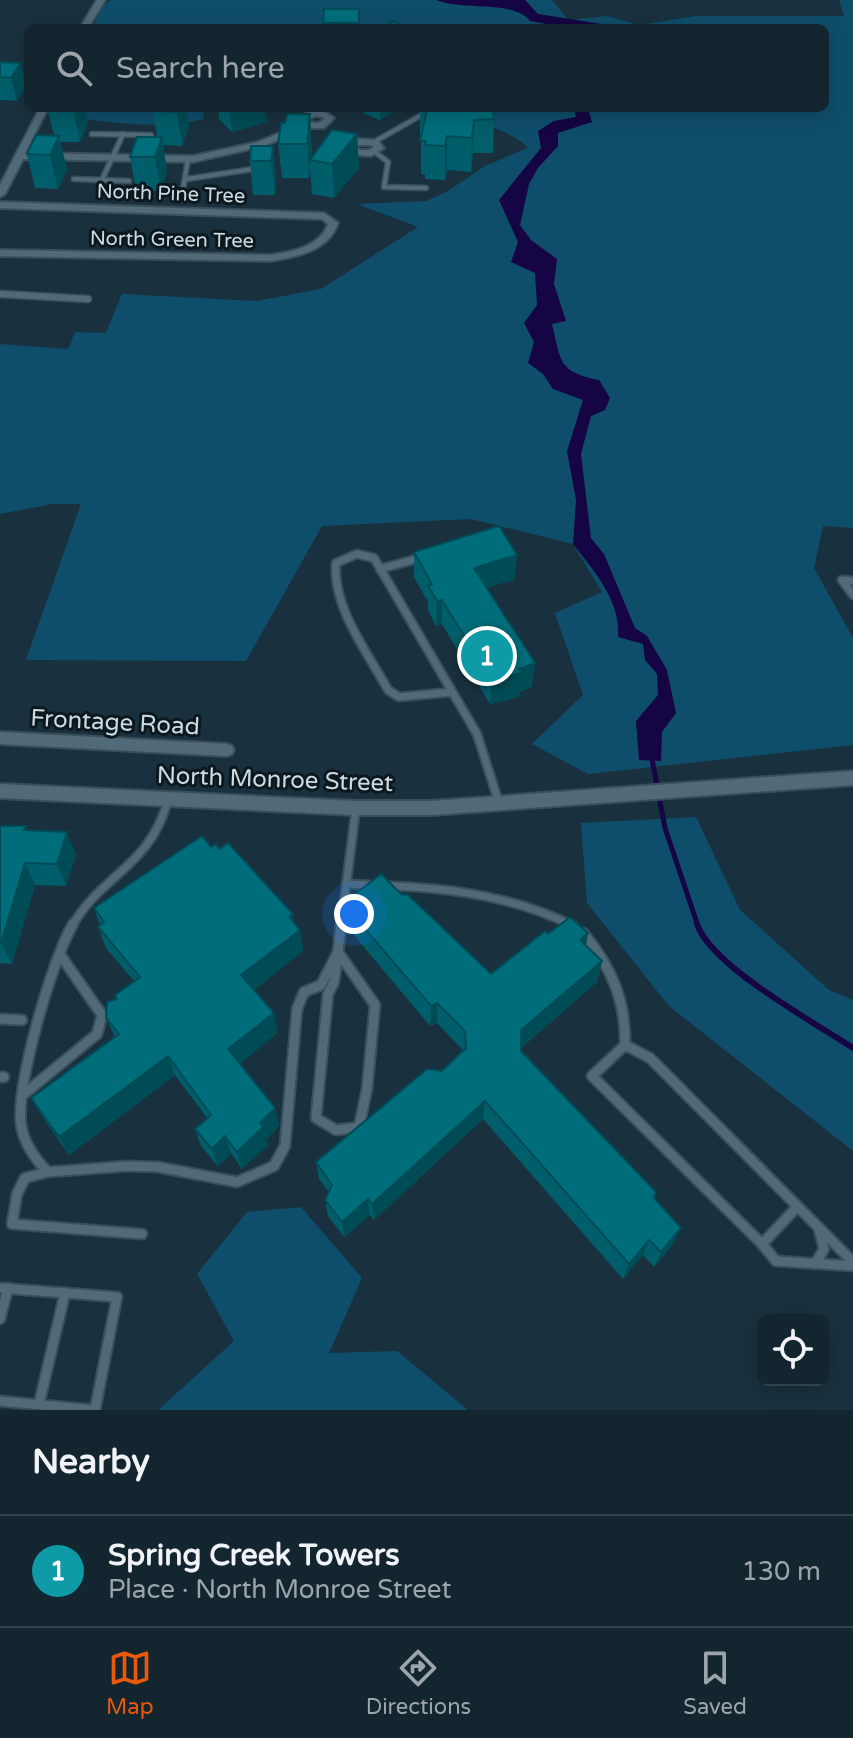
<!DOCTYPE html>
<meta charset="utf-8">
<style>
body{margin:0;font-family:"Varela Round",sans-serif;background:#20313b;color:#f1f3f6}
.controls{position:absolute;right:24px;bottom:24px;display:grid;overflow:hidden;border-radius:12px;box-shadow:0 4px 20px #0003}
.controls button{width:72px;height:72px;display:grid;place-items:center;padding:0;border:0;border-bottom:2px solid #32424b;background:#13252f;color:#f1f3f6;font:40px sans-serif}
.you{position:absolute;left:354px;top:914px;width:28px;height:28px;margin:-20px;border:6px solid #fff;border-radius:50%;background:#1a73e8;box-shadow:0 0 0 12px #1a73e833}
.badge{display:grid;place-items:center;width:52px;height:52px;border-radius:50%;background:#ea580c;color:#fff;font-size:26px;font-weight:700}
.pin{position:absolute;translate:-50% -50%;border:4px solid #fff;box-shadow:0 2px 8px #0006}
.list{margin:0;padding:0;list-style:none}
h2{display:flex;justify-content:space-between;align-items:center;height:104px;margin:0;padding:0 32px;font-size:34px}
h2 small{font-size:26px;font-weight:400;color:#9da5aa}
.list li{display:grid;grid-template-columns:52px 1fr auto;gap:24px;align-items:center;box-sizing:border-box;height:112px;padding:0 32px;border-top:2px solid #32424b}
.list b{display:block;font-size:30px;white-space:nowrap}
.list p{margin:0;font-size:26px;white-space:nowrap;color:#9da5aa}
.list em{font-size:26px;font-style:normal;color:#9da5aa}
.icon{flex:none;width:44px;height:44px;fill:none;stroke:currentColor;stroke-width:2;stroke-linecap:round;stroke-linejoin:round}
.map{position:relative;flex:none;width:853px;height:1410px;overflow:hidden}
.search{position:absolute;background:#13252f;box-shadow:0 4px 20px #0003;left:24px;right:24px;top:24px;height:88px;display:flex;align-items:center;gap:20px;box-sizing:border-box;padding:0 28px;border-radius:12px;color:#9da5aa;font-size:30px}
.sheet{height:216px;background:#13252f}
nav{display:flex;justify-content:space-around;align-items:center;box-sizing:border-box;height:112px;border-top:2px solid #32424b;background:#13252f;font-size:22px;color:#9da5aa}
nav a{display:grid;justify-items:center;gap:4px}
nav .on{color:#ea580c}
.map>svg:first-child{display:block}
.green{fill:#0f4e6b}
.water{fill:#150544}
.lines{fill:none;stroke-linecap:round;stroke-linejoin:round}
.stream-far1{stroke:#150544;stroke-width:5}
.stream{stroke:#150544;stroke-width:6}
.service-far3-casing{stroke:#3b4f5a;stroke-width:7}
.service-far2-casing{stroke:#3b4f5a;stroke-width:9}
.service-far1-casing{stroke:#3b4f5a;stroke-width:11}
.service-casing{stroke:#3b4f5a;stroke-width:13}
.minor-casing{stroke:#3b4f5a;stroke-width:4}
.tertiary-casing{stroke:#3b4f5a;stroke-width:4}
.service-far3{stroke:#506a7a;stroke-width:4}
.service-far2{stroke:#506a7a;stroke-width:6}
.service-far1{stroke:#506a7a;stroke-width:7}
.service{stroke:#506a7a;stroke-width:9}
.minor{fill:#506a7a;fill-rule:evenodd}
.tertiary{fill:#506a7a;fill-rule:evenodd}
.wall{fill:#005e6a}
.shaded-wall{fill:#004c56}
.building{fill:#006d7b;stroke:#004c56;stroke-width:2}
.labels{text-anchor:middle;stroke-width:6;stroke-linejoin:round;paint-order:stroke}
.far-street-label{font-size:20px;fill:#ccdbe3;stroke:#0d181e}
.street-label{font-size:24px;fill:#ccdbe3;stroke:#0d181e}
</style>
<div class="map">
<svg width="853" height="1410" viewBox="0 0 853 1410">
<rect width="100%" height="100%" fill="#19313f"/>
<!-- green -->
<g class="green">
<path d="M111,0H552L568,20L607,16L639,25L696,16H844L839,0H853V528L823,526L814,568L853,638V745L588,774L532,744L583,695L555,613L602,592L573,544L471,519L322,526L246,661L26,660L81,504H52L0,514V344L68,349L75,332L106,333L122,294L257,301L321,289L418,227L357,204L426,201L448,191L485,166L528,148C511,129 482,129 465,108H825V28H92L102,7Z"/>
<path d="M51,108H204L203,119C154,132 98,120 48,114Z"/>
<polygon points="696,817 740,910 829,990 853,1000 853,1151 669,1006 587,903 581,823"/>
<polygon points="301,1207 362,1278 329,1353 397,1351 468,1410 158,1410 234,1341 197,1274 247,1212"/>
</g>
<!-- water -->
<g class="water">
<path d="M436,0H525L538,14L627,28H569L530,21C514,0 464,11 436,0Z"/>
<path d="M574,108H588L592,122L558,133V146L538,168L529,184L520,225L531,240L557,259L554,284L566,321L552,324C561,361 558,372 599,380L610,398L605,410L591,416L581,454L591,538L604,554L635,628L647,636L667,670L676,713L662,732L661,761L639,760L636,721L658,695L657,674L645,660L643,644L618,637C621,601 594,571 573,544L576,500L567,451L583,400L553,389L543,374L528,363L534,342L524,323L537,305L535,273L511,262L518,242L499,200L541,148L538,131L554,121L576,117Z"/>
</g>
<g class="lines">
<!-- stream-far1 -->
<polyline class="stream-far1" points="651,754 665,828 698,926"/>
<!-- stream -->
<path class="stream" d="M697,924C711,966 814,1022 853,1048"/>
<defs>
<g id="service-far3">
<polyline points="92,134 151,135"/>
<polyline points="374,142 427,112"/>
<polyline points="375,152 388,162 384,187 426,188"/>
<polyline points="74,179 129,181"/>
<polyline points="187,179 259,168"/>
<polyline points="102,180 123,134"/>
<polyline points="182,195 188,159"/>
</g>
<polyline id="service-far2" points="0,294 88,299"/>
<g id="service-far1">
<polyline points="380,569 420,558"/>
<polyline points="853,581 842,580 853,595"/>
<path d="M452,692L399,697L388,690C368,653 332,607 336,563L357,554L374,558L477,734L499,803"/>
<path d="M346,884C426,887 500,889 573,926"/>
<path d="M72,926C102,874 150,867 168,800"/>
<polyline points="341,926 356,808"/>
</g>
<g id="service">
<polyline points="569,924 573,926"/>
<path d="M583,933C611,966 626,1001 625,1045L592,1076L762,1244"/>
<polygon points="338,952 375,1005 367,1089 359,1127 336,1130 316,1118 328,994 334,982"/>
<polyline points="338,952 341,924"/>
<polyline points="0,1019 22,1020"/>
<polyline points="625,1045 650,1058 853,1262"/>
<polyline points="0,1077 4,1077"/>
<polyline points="24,1094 97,1034 102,1015 61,956"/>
<path d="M48,1172C35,1159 24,1143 21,1125C16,1084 52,960 73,924"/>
<polyline points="797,1207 762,1244 776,1261 853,1266"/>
<polyline points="142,1234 12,1224 17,1194 25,1178 48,1172 127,1166 158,1167 237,1182 274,1166 285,1146 297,1009 304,992 321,985 338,952"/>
<polyline points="815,1264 824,1249 819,1229"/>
<polyline points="0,1288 117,1297 95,1410 0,1401"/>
<polyline points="0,1319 8,1288"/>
<polyline points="39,1404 65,1293"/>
</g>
<g id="minor">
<polygon points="97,0 105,0 88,28 80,28"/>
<path d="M40,108H48L25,153L193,156L258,142L301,124L298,120C308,108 323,108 334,118L324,128H307L264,146L193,162L23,159L5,194L0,197V185ZM316,116L325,118L319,123L309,122L307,120Z"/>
<path d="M340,133H346L358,139L377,140L384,148L371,156L355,155L347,147L351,143L340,137ZM359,145H371L374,147L369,150H360L357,147Z"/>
<path d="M0,202L324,213L338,223C329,251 296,257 270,261L0,256V250L270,255C291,252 320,247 328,224L322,219L0,208Z"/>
<polygon points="0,732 227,744 232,746 234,750 232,754 227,756 0,744"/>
</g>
<polygon id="tertiary" points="853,771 853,785 431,815 356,815 0,798 0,784 356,801 431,801"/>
</defs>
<!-- service-far3 casing -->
<use href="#service-far3" class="service-far3-casing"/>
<!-- service-far2 casing -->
<use href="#service-far2" class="service-far2-casing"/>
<!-- service-far1 casing -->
<use href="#service-far1" class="service-far1-casing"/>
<!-- service casing -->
<use href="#service" class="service-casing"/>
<!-- minor casing -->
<use href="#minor" class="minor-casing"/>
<!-- tertiary casing -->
<use href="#tertiary" class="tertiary-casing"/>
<!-- service-far3 -->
<use href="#service-far3" class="service-far3"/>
<!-- service-far2 -->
<use href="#service-far2" class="service-far2"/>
<!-- service-far1 -->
<use href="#service-far1" class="service-far1"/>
<!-- service -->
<use href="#service" class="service"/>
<!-- minor -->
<use href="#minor" class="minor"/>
<!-- tertiary -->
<use href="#tertiary" class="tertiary"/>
</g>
<!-- wall -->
<g class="wall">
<polygon points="359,9 360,28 323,28 323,23"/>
<polygon points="0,62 26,86 17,101 0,100"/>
<polygon points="47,108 85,108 88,123 80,142 60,142 67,170 58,189 35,188 27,154 54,135"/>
<polygon points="186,108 189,126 182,146 163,145 167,171 161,191 136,191 130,157 157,137 153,111"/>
<polygon points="218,108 265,108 267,122 232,132 219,119"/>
<polygon points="363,108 400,108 380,120 363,113"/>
<polygon points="420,108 492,108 494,119 493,153 473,153 471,172 447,170 445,180 425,179 425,175 421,174 421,136 420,134"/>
<polygon points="281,123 312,147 311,158 357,134 359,168 334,198 312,194 310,169 309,178 282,178 278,144"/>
<polygon points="273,146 276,180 275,195 253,195 250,161"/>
<polygon points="414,552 515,579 487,588 532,687 520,692 519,697 490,704 442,624 436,626 428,610 428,602 414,577"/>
<polygon points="0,826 28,830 76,854 66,886 35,885 12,964 0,963"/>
<polygon points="211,847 219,849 293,914 294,923 300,930 303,951 254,990 278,1032 240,1064 275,1108 279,1126 266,1140 268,1145 242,1169 231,1153 218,1166 201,1146 195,1129 207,1118 175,1075 69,1155 42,1116 31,1098 115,1037 106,1018 117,999 134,981 106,948 98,927 100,925 94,908"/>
<polygon points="402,895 491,974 548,934 588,933 586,946 602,961 597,982 521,1048 521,1051 654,1198 673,1244 654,1267 643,1255 623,1279 483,1119 374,1220 370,1215 344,1237 328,1216 325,1200 329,1192 319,1179 316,1162 442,1071 463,1050 437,1023 430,1026 348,928 346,907"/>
</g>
<!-- shaded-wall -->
<g class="shaded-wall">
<polygon points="21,63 26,86 17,101 11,78"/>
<polygon points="73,108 85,108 88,123 80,142"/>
<polygon points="178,108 186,108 189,126 182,146 177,112"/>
<polygon points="229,108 265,108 267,122 232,132"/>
<polygon points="379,108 400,108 380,120"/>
<polygon points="310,114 312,147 311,160 310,160 309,178 307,144"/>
<polygon points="474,120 473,153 471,172 472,138"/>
<polygon points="357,134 359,168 334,198 332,164"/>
<polygon points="59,136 67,170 58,189 50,155"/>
<polygon points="447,136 447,170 445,180 445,146"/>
<polygon points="162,137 167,171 161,191 155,157"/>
<polygon points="273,146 276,180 275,195 271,161"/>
<polygon points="517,555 515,579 473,593 474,568"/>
<polygon points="442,600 442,624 436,626 437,601"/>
<polygon points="535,663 532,687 520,692 519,697 490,704 491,680"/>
<polygon points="67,832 76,854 66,886 57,864"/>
<polygon points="25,863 35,885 12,964 1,943"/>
<polygon points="293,914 296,933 300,930 303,951 246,996 241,975"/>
<polygon points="588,933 584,954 580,940"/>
<polygon points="602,961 597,982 518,1050 521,1030"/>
<polygon points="437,1003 437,1023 430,1026 431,1006"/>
<polygon points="274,1013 278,1032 234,1069 228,1049"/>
<polygon points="168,1056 175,1075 69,1155 59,1137"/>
<polygon points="485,1101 483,1119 374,1220 372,1204"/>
<polygon points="275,1108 279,1126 266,1140 268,1145 242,1169 237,1152 260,1123"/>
<polygon points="225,1136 231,1153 218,1166 212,1149"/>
<polygon points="368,1199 370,1215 344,1237 342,1222"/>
<polygon points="681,1228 673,1244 654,1267 661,1252"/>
<polygon points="649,1240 643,1255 623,1279 629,1264"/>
</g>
<!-- building -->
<g class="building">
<polygon points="324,9 359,9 359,23 323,23"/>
<polygon points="395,21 399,28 381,28"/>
<polygon points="0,62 21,63 11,78 0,77"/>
<polygon points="154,108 178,108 177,112 153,111"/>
<polygon points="425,108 492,108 494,119 474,120 472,138 447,136 445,146 425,145 426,141 420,140 427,110"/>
<polygon points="287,114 310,114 307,144 278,144 281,123 285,123"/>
<polygon points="332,130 357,134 332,164 310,160"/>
<polygon points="36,135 59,136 50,155 27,154"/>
<polygon points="137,137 162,137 155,157 130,157"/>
<polygon points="251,146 273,146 271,161 250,161"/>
<polygon points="499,526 517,555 474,568 535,663 519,669 521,673 491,680 442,600 437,601 428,586 432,584 414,552"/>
<polygon points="0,826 26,826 24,830 67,832 57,864 25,863 1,943 0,943"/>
<polygon points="202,836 211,847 216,844 219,849 228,843 293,914 289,917 300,930 241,975 274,1013 228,1049 275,1108 260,1123 263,1127 237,1152 225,1136 212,1149 195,1129 211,1115 168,1056 59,1137 31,1098 119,1034 106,1018 107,1002 117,999 115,995 140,977 98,927 104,922 94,908"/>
<polygon points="381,874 402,895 407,894 491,974 545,931 548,934 570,917 588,933 580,940 602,961 521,1030 521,1051 656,1192 654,1198 681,1228 661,1252 649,1240 629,1264 485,1101 372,1204 368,1199 342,1222 325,1200 332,1185 316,1162 427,1069 442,1071 466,1048 465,1031 437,1003 431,1006 346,907 346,901"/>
</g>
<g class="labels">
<!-- far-street labels -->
<g class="far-street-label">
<text transform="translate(171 193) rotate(2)" y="7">North Pine Tree</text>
<text transform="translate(172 239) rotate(1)" y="7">North Green Tree</text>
</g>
<!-- street labels -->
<g class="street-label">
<text transform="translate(115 722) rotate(3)" y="8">Frontage Road</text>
<text transform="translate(275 779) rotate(2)" y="8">North Monroe Street</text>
</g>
</g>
</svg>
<div class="controls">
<button><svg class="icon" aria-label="locate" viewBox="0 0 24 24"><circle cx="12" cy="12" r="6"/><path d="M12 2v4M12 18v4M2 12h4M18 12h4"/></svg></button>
</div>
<div class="you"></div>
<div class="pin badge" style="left:487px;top:656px;background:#0f9aa8">1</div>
<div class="search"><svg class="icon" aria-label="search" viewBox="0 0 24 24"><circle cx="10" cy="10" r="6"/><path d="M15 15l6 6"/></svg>Search here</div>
</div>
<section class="sheet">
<h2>Nearby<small></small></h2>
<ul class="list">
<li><span class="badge" style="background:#0f9aa8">1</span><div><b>Spring Creek Towers</b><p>Place · North Monroe Street</p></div><em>130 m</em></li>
</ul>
</section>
<nav>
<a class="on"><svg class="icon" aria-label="map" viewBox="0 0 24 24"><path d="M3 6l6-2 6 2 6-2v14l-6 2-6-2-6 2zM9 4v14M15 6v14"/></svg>Map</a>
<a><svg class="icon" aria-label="directions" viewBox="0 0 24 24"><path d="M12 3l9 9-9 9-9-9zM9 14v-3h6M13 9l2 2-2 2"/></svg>Directions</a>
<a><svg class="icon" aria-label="saved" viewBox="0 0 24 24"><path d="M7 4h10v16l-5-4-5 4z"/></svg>Saved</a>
</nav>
